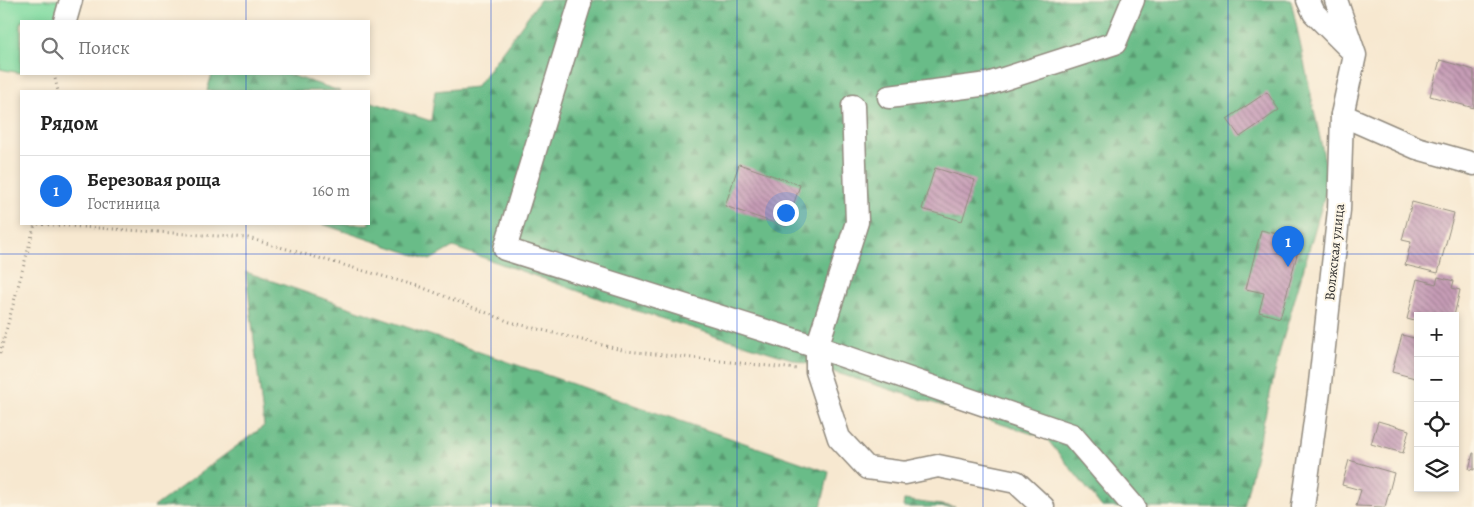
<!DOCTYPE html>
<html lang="ru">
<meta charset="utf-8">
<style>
body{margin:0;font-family:Alegreya,serif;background:#f6f6f6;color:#222}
.controls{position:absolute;right:15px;bottom:15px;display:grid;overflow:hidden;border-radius:0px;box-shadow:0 2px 8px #0003}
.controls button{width:45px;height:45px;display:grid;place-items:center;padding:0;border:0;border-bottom:1px solid #e0e0e0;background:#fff;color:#222;font:25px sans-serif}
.you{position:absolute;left:785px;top:212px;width:18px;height:18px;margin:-12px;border:4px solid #fff;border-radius:50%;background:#1a73e8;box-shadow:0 0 0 8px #1a73e833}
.badge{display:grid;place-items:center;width:32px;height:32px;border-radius:50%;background:#1a73e8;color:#fff;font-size:16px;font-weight:700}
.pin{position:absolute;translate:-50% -41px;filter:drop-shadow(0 1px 2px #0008)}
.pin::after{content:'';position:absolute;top:26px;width:18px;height:15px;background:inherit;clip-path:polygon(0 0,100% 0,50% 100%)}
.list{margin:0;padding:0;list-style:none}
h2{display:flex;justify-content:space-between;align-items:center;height:65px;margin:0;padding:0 20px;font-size:21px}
h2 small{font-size:16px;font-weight:400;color:#767676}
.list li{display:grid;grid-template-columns:32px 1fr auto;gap:15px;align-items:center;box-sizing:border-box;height:70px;padding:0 20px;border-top:1px solid #e0e0e0}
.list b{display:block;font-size:19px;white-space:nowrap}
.list p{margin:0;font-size:16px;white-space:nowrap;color:#767676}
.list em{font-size:16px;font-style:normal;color:#767676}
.icon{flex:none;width:28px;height:28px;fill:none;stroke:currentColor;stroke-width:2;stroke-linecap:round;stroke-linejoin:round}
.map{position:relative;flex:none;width:1474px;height:507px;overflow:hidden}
.search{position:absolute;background:#fff;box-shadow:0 2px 8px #0003;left:20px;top:20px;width:350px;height:55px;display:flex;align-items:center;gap:12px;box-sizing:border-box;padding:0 18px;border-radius:0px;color:#767676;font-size:19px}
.panel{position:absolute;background:#fff;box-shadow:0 2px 8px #0003;left:20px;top:90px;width:350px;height:135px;border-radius:0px}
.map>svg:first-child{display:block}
.grass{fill:#82dca2;stroke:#568466}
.forest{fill:url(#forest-firs);stroke:#4a745a}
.building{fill:url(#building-back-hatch)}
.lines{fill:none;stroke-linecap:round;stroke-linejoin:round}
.minor-casing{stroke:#918a7e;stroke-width:25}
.path{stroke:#918a7e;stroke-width:3;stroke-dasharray:1 4;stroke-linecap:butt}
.minor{stroke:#fff;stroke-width:22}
.grid{fill:none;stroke:#1d4ed8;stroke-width:1;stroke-opacity:0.55}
.labels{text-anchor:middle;stroke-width:4;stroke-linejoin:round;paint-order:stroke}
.street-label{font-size:14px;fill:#2b2b2b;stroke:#fcf5e5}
</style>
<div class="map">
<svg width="1474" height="507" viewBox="0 0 1474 507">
<defs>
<pattern id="forest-firs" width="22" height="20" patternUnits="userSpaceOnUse" patternTransform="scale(1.25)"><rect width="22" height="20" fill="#69bc88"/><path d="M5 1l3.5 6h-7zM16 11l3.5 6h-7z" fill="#57996f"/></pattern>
<pattern id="building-back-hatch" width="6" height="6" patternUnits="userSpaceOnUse" patternTransform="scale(1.25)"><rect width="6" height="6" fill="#c69cb6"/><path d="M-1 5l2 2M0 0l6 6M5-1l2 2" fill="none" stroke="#a17f94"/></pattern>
</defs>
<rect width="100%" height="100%" fill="#fcf5e5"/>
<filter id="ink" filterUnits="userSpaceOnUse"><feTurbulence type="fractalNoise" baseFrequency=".02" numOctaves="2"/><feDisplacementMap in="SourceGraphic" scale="10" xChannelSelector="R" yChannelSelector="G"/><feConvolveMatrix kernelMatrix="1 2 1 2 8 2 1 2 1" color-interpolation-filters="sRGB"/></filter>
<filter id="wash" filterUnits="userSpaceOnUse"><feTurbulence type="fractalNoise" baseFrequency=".0096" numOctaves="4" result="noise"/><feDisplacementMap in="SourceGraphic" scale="20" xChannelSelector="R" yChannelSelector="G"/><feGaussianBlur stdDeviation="1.12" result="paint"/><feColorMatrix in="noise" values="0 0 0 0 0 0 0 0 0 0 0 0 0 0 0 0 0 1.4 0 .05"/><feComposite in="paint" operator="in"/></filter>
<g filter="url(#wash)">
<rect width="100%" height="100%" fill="#f7e8d0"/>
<!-- grass -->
<polygon class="grass" points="0,0 60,0 56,21 21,21 21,73 0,69"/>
<!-- forest -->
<g class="forest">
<polygon points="540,0 1291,0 1329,181 1281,346 1244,507 1102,507 1046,438 618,305 453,247 430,260 322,224 369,224 369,101 431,121 435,91 476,87"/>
<polygon points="212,74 287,74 340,91 207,91"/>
<polygon points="246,272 829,472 821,507 154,507 264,426"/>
<polygon points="904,500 955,507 903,507"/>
</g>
<g id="blocks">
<!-- building -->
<g class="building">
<polygon points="1440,60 1474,70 1474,108 1430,96"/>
<polygon points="1267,92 1279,110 1240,137 1227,119"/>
<polygon points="739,164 800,185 786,227 725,206"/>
<polygon points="935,168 975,180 962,221 922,209"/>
<polygon points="1412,202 1454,213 1438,273 1405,265 1411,242 1402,240"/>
<polygon points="1261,230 1301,240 1280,318 1259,312 1264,293 1246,289"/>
<polygon points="1438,277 1454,281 1452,288 1460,290 1454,316 1418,316 1418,322 1407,319 1417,279 1436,284"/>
<polygon points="1402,335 1418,339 1418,368 1415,378 1392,372"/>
<polygon points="1378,421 1409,430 1403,453 1371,444"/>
<polygon points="1473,453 1474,453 1474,470 1469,469"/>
<polygon points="1349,460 1394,473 1385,507 1356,506 1361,490 1342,485"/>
</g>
</g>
</g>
<g filter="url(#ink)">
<use href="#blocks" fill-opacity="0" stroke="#918a7e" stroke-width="1"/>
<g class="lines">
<defs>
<g id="minor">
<polyline points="1308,0 1314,13 1351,50"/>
<polyline points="580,3 505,249 817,347 1072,435 1134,507"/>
<polyline points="65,21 71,0"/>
<polyline points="889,97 988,84 1115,43 1133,0"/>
<polyline points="853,106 857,222 817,347 817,371 839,438 867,468 905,473 938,466 1016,482 1043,507"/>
<polyline points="1342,115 1417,148 1474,164"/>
<polyline points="1303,507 1319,392 1339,210 1342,115 1355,55 1336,0"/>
</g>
</defs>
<!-- minor casing -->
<use href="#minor" class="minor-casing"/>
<!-- path -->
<g class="path">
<polyline points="54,74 58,91"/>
<polyline points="38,224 248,238 421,287 510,322 626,351 797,369"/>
<polyline points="0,353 35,224"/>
</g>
<!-- minor -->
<use href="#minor" class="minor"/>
</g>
</g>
<!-- grid -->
<path class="grid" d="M246,0V21M491,0V507M737,0V507M983,0V507M1228,0V507M246,74V91M246,224V507M0,254H1474"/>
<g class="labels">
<!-- street labels -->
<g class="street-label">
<text transform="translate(1334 252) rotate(-84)" y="5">Волжская улица</text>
</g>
</g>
</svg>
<div class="controls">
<button>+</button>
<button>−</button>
<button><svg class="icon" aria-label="locate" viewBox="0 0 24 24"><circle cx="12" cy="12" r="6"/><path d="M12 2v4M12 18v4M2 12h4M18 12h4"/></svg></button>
<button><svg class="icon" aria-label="layers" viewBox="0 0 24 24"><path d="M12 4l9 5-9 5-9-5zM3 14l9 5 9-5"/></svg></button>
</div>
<div class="you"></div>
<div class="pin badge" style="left:1288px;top:267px">1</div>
<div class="search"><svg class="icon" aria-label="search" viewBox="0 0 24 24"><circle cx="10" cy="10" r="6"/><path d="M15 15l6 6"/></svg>Поиск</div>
<section class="panel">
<h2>Рядом<small></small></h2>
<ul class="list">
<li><span class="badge">1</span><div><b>Березовая роща</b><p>Гостиница</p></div><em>160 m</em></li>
</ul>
</section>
</div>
